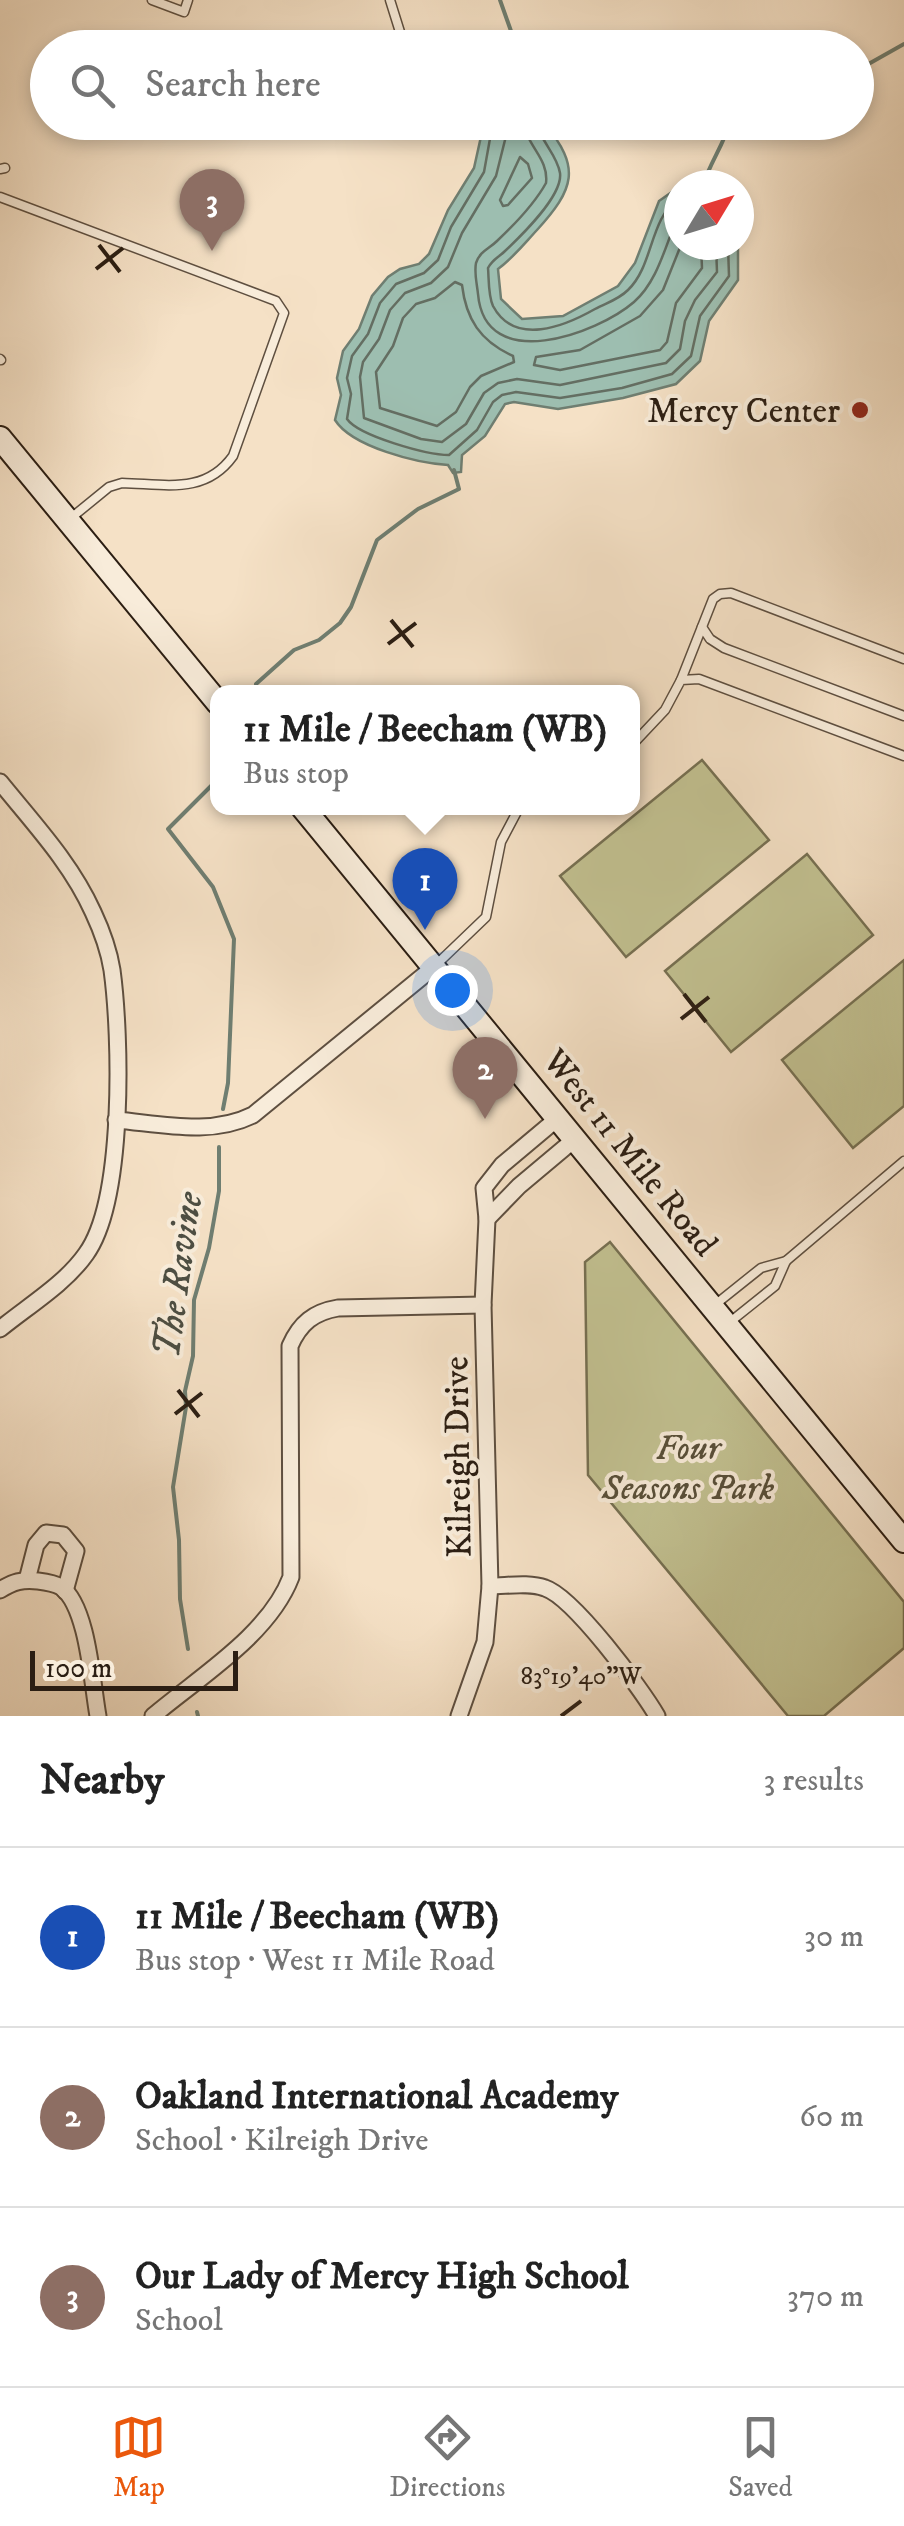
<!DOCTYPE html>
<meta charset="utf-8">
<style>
body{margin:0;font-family:"IM FELL DW Pica",serif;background:#f2f2f2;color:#222}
.compass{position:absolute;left:664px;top:170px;width:90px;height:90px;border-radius:50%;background:#fff;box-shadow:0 5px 15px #0003;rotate:52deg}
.scale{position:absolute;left:30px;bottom:25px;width:208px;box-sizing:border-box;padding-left:10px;border:5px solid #2b1e13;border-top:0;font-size:28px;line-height:35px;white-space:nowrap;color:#2b1e13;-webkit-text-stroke:8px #f8ecda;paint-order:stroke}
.you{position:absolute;left:452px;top:990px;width:35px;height:35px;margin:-25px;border:8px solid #fff;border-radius:50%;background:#1a73e8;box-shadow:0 0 0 15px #1a73e833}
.badge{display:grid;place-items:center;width:65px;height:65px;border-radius:50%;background:#ea580c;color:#fff;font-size:32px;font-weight:700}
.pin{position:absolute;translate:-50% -82px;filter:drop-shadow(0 2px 5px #0008)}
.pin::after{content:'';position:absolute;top:52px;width:35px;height:30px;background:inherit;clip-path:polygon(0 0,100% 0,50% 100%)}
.popup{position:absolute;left:210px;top:685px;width:430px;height:130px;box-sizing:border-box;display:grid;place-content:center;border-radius:20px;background:#fff;filter:drop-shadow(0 2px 8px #0005);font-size:32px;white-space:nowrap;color:#767676}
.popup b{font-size:38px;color:#222}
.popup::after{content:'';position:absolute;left:50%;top:100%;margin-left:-20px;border:20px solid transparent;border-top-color:#fff}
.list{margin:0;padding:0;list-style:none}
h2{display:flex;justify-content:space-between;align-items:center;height:130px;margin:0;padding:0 40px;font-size:42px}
h2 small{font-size:32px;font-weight:400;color:#767676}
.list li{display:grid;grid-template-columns:65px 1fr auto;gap:30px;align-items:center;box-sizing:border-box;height:180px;padding:0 40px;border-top:2px solid #e0e0e0}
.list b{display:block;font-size:38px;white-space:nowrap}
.list p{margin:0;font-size:32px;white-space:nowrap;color:#767676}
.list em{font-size:32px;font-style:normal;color:#767676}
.icon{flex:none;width:55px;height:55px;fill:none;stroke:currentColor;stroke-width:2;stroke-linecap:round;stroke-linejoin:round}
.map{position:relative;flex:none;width:904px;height:1716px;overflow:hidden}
.search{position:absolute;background:#fff;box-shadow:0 5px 15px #0003;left:30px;right:30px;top:30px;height:110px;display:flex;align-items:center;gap:25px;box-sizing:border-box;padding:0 35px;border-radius:55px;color:#767676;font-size:38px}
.sheet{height:670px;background:#fff}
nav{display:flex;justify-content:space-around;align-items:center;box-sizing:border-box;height:140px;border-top:2px solid #e0e0e0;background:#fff;font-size:28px;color:#767676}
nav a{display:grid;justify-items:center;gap:5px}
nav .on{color:#ea580c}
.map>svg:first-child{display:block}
.green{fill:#c2c191;stroke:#767052;stroke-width:2.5}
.water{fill:#9dbeb0;stroke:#6f7e71;stroke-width:2.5}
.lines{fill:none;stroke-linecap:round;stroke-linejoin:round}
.shore{stroke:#646e62;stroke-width:2.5}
.stream{stroke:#6f7e71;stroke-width:4}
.lane-casing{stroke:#5e4f40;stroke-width:11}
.street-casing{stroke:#5e4f40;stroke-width:19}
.secondary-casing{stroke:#2b1e13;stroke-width:26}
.lane{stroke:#f8ecda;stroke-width:8}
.street{stroke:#f8ecda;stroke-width:15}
.secondary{stroke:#f8ecda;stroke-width:22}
.ticks{fill:none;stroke:#2b1e13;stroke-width:4}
.poi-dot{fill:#8f2418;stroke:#f8ecda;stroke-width:4}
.labels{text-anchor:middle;stroke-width:8;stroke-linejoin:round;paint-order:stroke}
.poi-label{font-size:35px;fill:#2b1e13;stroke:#f8ecda;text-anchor:end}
.street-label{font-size:35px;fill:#2b1e13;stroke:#f8ecda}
.park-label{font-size:35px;font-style:italic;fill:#584f39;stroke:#f8ecda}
.water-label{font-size:38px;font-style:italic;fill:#4d4e42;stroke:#f8ecda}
.ticks-label{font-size:25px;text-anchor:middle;fill:#2b1e13;stroke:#f8ecda;stroke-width:8;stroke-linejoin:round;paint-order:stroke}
</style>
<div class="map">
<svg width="904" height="1716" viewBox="0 0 904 1716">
<rect width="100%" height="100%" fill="#f5e1c6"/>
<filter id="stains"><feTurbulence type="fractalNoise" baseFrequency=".002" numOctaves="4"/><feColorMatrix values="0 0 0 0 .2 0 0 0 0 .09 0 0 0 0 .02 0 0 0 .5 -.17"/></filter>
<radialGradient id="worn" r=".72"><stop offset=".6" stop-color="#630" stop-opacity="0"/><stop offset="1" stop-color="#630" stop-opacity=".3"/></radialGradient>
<!-- green -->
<g class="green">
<polygon points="702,760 769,840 626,957 560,876"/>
<polygon points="807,854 873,935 731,1052 665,971"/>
<polygon points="904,960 904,1106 853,1148 782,1060"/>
<polygon points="610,1242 904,1602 904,1648 824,1716 788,1716 588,1475 585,1262"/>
</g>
<!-- water -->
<path class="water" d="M484,123H544C582,168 574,189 537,230C524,244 513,258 498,269L501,299L522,319L563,316L618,286L635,263L659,201L679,187V245H738V280L709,321L700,361L676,384L623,398L558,409L514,402L505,404L485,436L462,455L461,472L453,473L448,465C417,463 352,447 335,420L341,395L337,378L343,351L359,329L372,296L388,277L400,269L419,264L429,254L448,210L474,168Z"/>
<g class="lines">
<!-- shore -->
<g class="shore">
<path d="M493,122L484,172L451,227L438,260L424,273L396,284L380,303L368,334L352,356L347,378L351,394L347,419C359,436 427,455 449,455L477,430L493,402L502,395L516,392L560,398L622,388L672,374L691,356L700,316L729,276L728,245"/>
<polyline points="506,122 505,140 496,176 462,233 448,267 431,283 405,293 390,310 379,339 363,362 360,377 364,418 421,439 442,442 466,424 484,393 498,383 517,379 560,385 666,363 680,349 685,321 695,300 717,272 716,245"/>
<path d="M524,122C526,146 549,158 546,183C535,203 514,225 497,241C489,249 480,251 476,263C474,273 477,284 478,294C485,375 597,334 634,302C659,280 666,242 679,214"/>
<path d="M537,122C539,140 557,154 560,173C563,195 521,236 505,251C498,258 493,259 488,268C489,279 488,295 493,306C515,347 565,326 595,309C606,303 618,300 628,290C654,265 649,219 679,198"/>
<polygon points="520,157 528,164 532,178 508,205 503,206 500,200"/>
<polyline points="681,245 663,290 640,316 580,350 536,357 534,365 560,370 660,350 667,342 676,303 702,268 701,245"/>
<path d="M455,282L462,285C466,319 480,341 513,356L514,362L481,376L470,387L456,412L437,426L380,408L376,372L393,346L403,318L416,304L435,298Z"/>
</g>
<!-- stream -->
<g class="stream">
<polyline points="500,0 517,48"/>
<polyline points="856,71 904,44"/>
<path d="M703,185C710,163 724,144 730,122"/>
<polyline points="256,684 294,650 319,640 340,623 351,607 377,540 418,509 459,489 454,470"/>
<polyline points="218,779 168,829 213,887 234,939 228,1083 223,1109"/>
<polyline points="188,1649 180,1599 179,1540 173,1487 186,1407 185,1391 193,1356 194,1300 209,1248 219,1191 219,1147"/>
<polyline points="197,1712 198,1716"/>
</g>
<defs>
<g id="lane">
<polyline points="152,0 184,12 188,0"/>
<polyline points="390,0 405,48"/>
<polyline points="0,169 5,168"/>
<path d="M0,197L276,301L284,313L233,456C205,495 165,484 122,483L109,487L71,518"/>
<polyline points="0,359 1,360"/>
<polyline points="702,627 710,639 724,648 904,716"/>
<polyline points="681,680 713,599 720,594 731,593 904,659"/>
<polyline points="632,745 665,710 681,680 699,679 904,756"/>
<polyline points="437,964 486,917 501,842 519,808"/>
<polyline points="716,1304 761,1268 786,1261 904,1161"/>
<polyline points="730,1322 775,1286 786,1261"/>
</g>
<g id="street">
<path d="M0,782C34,824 71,863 93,912C101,929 109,951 112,970C121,1036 125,1200 86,1254C65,1284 28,1306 0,1329"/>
<path d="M116,1120C162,1124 211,1136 253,1115L434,967"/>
<polyline points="487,1219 519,1186 575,1139"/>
<polyline points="27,1580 36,1545 46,1533 63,1535 76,1551 65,1591"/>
<path d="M490,1586C507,1586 529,1582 545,1588C573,1597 641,1688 657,1716"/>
<path d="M0,1590C13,1582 22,1579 38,1581C46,1582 54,1583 61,1587C88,1606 92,1684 98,1716"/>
<path d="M153,1716C199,1677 269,1635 291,1577L290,1346C300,1323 314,1312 338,1308L483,1305"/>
<polyline points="459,1716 485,1642 490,1586 483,1305 487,1219 484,1188 502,1165 558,1118"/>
</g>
<g id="secondary">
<polyline points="0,438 218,703"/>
<polyline points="303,808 904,1541"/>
</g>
</defs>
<!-- lane casing -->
<use href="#lane" class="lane-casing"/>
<!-- street casing -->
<use href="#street" class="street-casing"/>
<!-- secondary casing -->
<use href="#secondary" class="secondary-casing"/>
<!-- lane -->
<use href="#lane" class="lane"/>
<!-- street -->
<use href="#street" class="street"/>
<!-- secondary -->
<use href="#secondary" class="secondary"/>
</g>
<!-- ticks -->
<path class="ticks" d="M99,245L120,272M96,269L123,248M391,620L413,647M388,644L416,623M684,994L706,1022M681,1019L709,997M178,1390L199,1417M175,1414L202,1393M561,1716L581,1701"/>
<!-- markers -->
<circle class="poi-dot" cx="860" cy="410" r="10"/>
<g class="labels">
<!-- poi labels -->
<g class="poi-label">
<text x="840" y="422">Mercy Center</text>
</g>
<!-- street labels -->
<g class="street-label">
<text transform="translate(631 1152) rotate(51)" y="12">West 11 Mile Road</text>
<text transform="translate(457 1457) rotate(-91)" y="12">Kilreigh Drive</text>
</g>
<!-- park labels -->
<g class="park-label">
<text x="688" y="1459">Four<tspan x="688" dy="40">Seasons Park</tspan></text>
</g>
<!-- water labels -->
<g class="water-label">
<text transform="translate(177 1275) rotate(-82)" y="13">The Ravine</text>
</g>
</g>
<g class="ticks-label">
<text x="581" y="1684">83°19'40"W</text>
</g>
<rect width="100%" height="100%" filter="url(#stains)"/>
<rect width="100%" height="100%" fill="url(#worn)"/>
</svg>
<svg class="compass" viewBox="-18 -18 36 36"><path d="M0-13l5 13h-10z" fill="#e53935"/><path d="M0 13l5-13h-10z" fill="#767676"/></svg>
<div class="scale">100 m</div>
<div class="you"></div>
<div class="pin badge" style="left:425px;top:930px;background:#1a4fb4">1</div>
<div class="popup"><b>11 Mile / Beecham (WB)</b>Bus stop</div>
<div class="pin badge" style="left:485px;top:1119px;background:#8d6e63">2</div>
<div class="pin badge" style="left:212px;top:251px;background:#8d6e63">3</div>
<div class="search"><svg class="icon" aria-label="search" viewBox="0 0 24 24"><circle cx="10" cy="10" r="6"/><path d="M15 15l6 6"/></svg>Search here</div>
</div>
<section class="sheet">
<h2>Nearby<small>3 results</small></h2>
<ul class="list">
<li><span class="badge" style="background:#1a4fb4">1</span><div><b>11 Mile / Beecham (WB)</b><p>Bus stop · West 11 Mile Road</p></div><em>30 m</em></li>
<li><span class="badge" style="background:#8d6e63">2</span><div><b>Oakland International Academy</b><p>School · Kilreigh Drive</p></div><em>60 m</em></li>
<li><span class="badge" style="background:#8d6e63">3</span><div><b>Our Lady of Mercy High School</b><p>School</p></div><em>370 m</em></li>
</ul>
</section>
<nav>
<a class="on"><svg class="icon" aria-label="map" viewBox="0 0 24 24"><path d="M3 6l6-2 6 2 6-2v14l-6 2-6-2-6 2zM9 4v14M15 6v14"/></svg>Map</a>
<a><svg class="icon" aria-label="directions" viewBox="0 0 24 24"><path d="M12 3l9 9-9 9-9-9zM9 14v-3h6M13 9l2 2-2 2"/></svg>Directions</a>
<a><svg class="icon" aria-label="saved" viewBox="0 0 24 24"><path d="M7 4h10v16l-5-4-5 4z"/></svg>Saved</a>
</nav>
